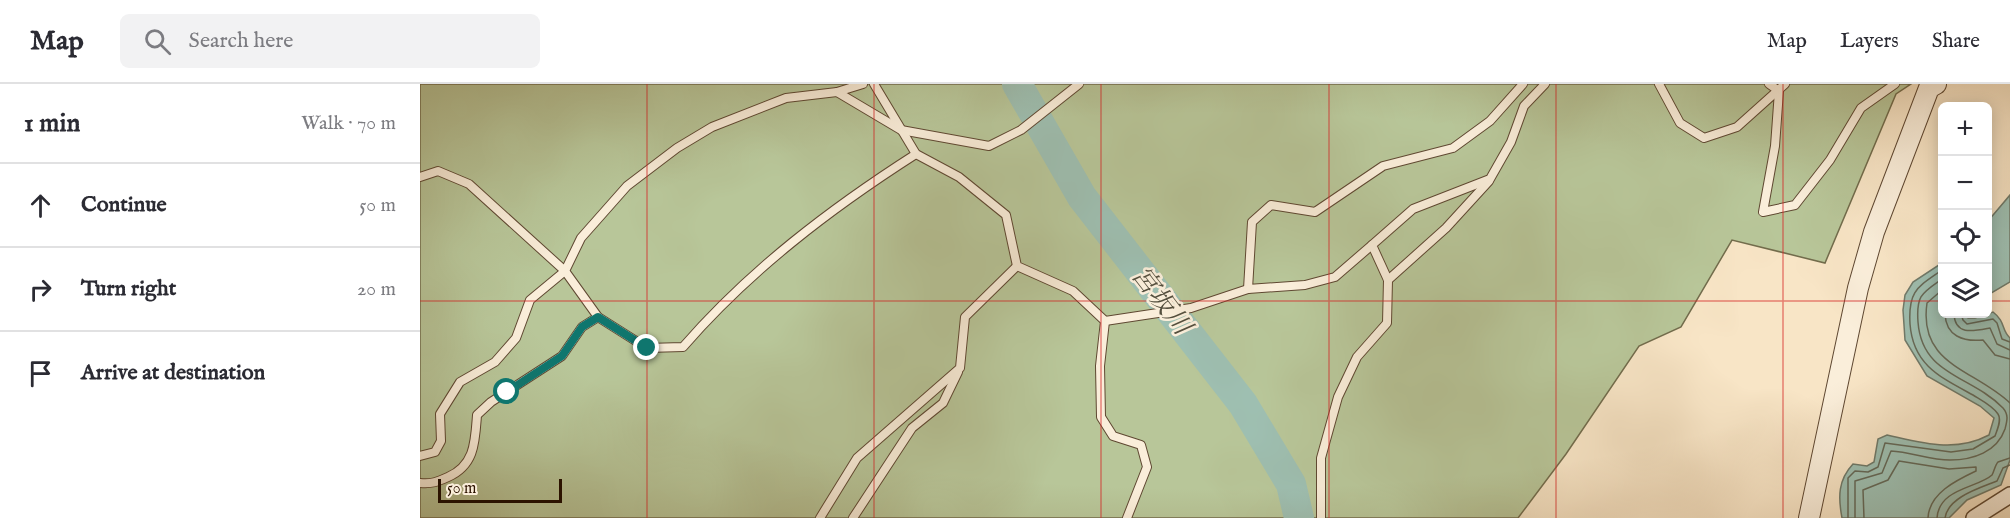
<!DOCTYPE html>
<meta charset="utf-8">
<style>
body{margin:0;font-family:"IM FELL English","Noto Serif JP",serif;background:#f2f2f3;color:#2b2b33}
.controls{position:absolute;right:18px;top:18px;display:grid;overflow:hidden;border-radius:9px;box-shadow:0 3px 15px #0003}
.controls button{width:54px;height:54px;display:grid;place-items:center;padding:0;border:0;border-bottom:2px solid #e1e1e2;background:#fff;color:#2b2b33;font:30px sans-serif}
.scale{position:absolute;left:18px;bottom:15px;width:124px;box-sizing:border-box;padding-left:6px;border:3px solid #2c1300;border-top:0;font-size:16px;line-height:21px;white-space:nowrap;color:#2c1300;-webkit-text-stroke:4px #faeeda;paint-order:stroke}
.stop{position:absolute;width:18px;height:18px;margin:-14px;border:4px solid #0f766e;border-radius:50%;background:#fff}
.stop.end{background:#0f766e;border-color:#fff;box-shadow:0 2px 6px #0008}
.list{margin:0;padding:0;list-style:none}
h2{display:flex;justify-content:space-between;align-items:center;height:78px;margin:0;padding:0 24px;font-size:26px}
h2 small{font-size:20px;font-weight:400;color:#7c7c81}
.list li{display:grid;grid-template-columns:39px 1fr auto;gap:18px;align-items:center;box-sizing:border-box;height:84px;padding:0 24px;border-top:2px solid #e1e1e2}
.list b{display:block;font-size:22px;white-space:nowrap}
.list em{font-size:20px;font-style:normal;color:#7c7c81}
.icon{flex:none;width:33px;height:33px;fill:none;stroke:currentColor;stroke-width:2;stroke-linecap:round;stroke-linejoin:round}
.map{position:relative;flex:none;width:1590px;height:434px;overflow:hidden}
header{display:flex;align-items:center;gap:36px;box-sizing:border-box;height:84px;padding:0 30px;background:#fff;border-bottom:2px solid #e1e1e2}
header strong{font-size:28px}
nav{display:flex;gap:33px;margin-inline-start:auto;font-size:21px}
.search{width:420px;height:54px;background:#f2f2f3;display:flex;align-items:center;gap:15px;box-sizing:border-box;padding:0 21px;border-radius:9px;color:#7c7c81;font-size:22px}
main{display:flex}
aside{flex:1;background:#fff}
.map>svg:first-child{display:block}
.green{fill:#b8c699;stroke:#726c4c;stroke-width:1.5}
.water{fill:#9ebfb1;stroke:#707a6a;stroke-width:1.5}
.lines{fill:none;stroke-linecap:round;stroke-linejoin:round}
.shore{stroke:#656958;stroke-width:1.5}
.river{stroke:#9ebfb1;stroke-width:30}
.service-casing{stroke:#5f4832;stroke-width:10}
.minor-casing{stroke:#5f4832;stroke-width:18}
.tertiary-casing{stroke:#5f4832;stroke-width:22}
.service{stroke:#faeeda;stroke-width:8}
.minor{stroke:#faeeda;stroke-width:15}
.tertiary{stroke:#faeeda;stroke-width:20}
.route{stroke:#0f766e;stroke-width:8}
.grid{fill:none;stroke:#d62828;stroke-width:1.5;stroke-opacity:0.55}
.labels{text-anchor:middle;stroke-width:5;stroke-linejoin:round;paint-order:stroke}
.water-label{font-size:26px;font-style:italic;fill:#544f3e;stroke:#faeeda}
</style>
<header>
<strong>Map</strong>
<div class="search"><svg class="icon" aria-label="search" viewBox="0 0 24 24"><circle cx="10" cy="10" r="6"/><path d="M15 15l6 6"/></svg>Search here</div>
<nav><a>Map</a><a>Layers</a><a>Share</a></nav>
</header>
<main>
<aside>
<h2>1 min<small>Walk · 70 m</small></h2>
<ul class="list">
<li><svg class="icon" aria-label="ahead" viewBox="0 0 24 24"><path d="M12 20V5M6 11l6-6 6 6"/></svg><div><b>Continue</b></div><em>50 m</em></li>
<li><svg class="icon" aria-label="right" viewBox="0 0 24 24"><path d="M7 20v-9h11M14 6l5 5-5 5"/></svg><div><b>Turn right</b></div><em>20 m</em></li>
<li><svg class="icon" aria-label="arrive" viewBox="0 0 24 24"><path d="M6 21V4h12l-3 4 3 4H6"/></svg><div><b>Arrive at destination</b></div></li>
</ul>
</aside>
<div class="map">
<svg width="1590" height="434" viewBox="0 0 1590 434">
<rect width="100%" height="100%" fill="#f8e5c6"/>
<filter id="stains"><feTurbulence type="fractalNoise" baseFrequency=".00333" numOctaves="4"/><feColorMatrix values="0 0 0 0 .2 0 0 0 0 .09 0 0 0 0 .02 0 0 0 .5 -.17"/></filter>
<radialGradient id="worn" r=".72"><stop offset=".6" stop-color="#630" stop-opacity="0"/><stop offset="1" stop-color="#630" stop-opacity=".3"/></radialGradient>
<!-- green -->
<polygon class="green" points="0,0 1491,0 1476,10 1405,179 1312,156 1261,243 1219,262 1146,370 1098,434 0,434"/>
<!-- water -->
<g class="water">
<polygon points="1590,111 1590,198 1568,211 1568,137"/>
<path d="M1522,179V230H1547L1548,234H1555L1573,228C1586,238 1581,246 1590,254V376L1581,401L1547,416L1529,434H1422C1418,413 1418,396 1433,380L1447,382L1454,378L1458,355L1467,351C1503,359 1535,369 1569,351L1574,334L1560,322L1507,292L1485,256L1483,226L1485,211L1493,198Z"/>
</g>
<g class="lines">
<!-- shore -->
<g class="shore">
<path d="M1522,206L1507,219C1498,281 1554,285 1590,319"/>
<path d="M1525,230C1526,252 1543,258 1563,256L1575,271L1590,275"/>
<path d="M1534,230C1535,252 1554,247 1570,244L1577,260L1590,266"/>
<polyline points="1541,230 1543,236 1547,240 1573,235 1577,239 1582,255 1590,258"/>
<path d="M1428,434V394L1435,387L1448,388L1458,383L1465,359L1531,368L1553,365L1575,352C1577,346 1582,336 1578,330C1573,322 1561,316 1553,311C1520,293 1493,281 1490,240C1488,206 1498,203 1522,186"/>
<path d="M1435,434V397L1462,389L1471,367C1491,368 1510,376 1530,376C1553,376 1577,368 1585,345C1587,337 1589,331 1583,324C1551,291 1502,292 1498,238C1496,211 1502,209 1522,195"/>
<path d="M1444,434L1443,406L1468,396L1479,377L1529,385L1556,383V387C1537,396 1509,409 1508,434"/>
<path d="M1517,434C1519,404 1558,404 1572,391C1574,388 1575,381 1578,378L1590,374"/>
<path d="M1525,434C1528,413 1560,404 1577,397L1583,384L1590,381"/>
</g>
<!-- river -->
<polyline class="river" points="597,0 662,113 823,320 871,400 879,434"/>
<defs>
<g id="service">
<polyline points="443,0 417,8 481,46 569,62 601,46 659,0"/>
<polyline points="454,0 496,70 539,93 586,131 597,182 653,207 685,237 680,282 681,333 693,352 721,361 727,383 707,434"/>
<polyline points="1239,0 1260,39 1284,54 1317,43 1365,0"/>
<polyline points="1349,0 1359,7 1355,62 1343,128 1375,121 1410,76 1441,24 1475,0"/>
<path d="M417,8L366,14L292,43L257,64L207,102L161,154L145,187L178,233L227,264L263,263C330,186 410,125 496,70"/>
<polyline points="0,93 18,87 49,100 145,187 110,216 96,254 75,278 40,298 20,330 21,357 15,368 0,372"/>
<polyline points="952,161 915,193 885,201 828,205 832,138 851,121 895,128 963,82 1033,64 1070,37 1103,0"/>
<polyline points="968,196 1026,144 1069,97"/>
<polyline points="685,237 771,224 828,205"/>
<path d="M0,399C12,400 17,398 28,393C55,381 55,358 57,331L71,318L142,272L162,243L178,233"/>
<polyline points="400,434 437,374 540,284 545,233 597,182"/>
<polyline points="433,434 492,344 523,319 538,288"/>
<polyline points="901,434 901,374 918,313 937,273 967,239 968,196 952,161 993,125 1070,95 1091,58 1104,22 1125,0"/>
</g>
<polyline id="minor" points="1554,434 1590,411"/>
<polyline id="tertiary" points="1389,434 1438,204 1454,148 1509,4 1516,0"/>
</defs>
<!-- service casing -->
<use href="#service" class="service-casing"/>
<!-- minor casing -->
<use href="#minor" class="minor-casing"/>
<!-- tertiary casing -->
<use href="#tertiary" class="tertiary-casing"/>
<!-- service -->
<use href="#service" class="service"/>
<!-- minor -->
<use href="#minor" class="minor"/>
<!-- tertiary -->
<use href="#tertiary" class="tertiary"/>
</g>
<g class="lines">
<!-- route -->
<polyline class="route" points="87,308 142,272 162,243 178,233 227,264"/>
</g>
<!-- grid -->
<path class="grid" d="M227,0V434M454,0V434M681,0V434M909,0V434M1136,0V434M1363,0V434M0,217H1522M1568,217H1590"/>
<g class="labels">
<!-- water labels -->
<g class="water-label">
<text transform="translate(742 216) rotate(52)" y="9">宮坂川</text>
</g>
</g>
<rect width="100%" height="100%" filter="url(#stains)"/>
<rect width="100%" height="100%" fill="url(#worn)"/>
</svg>
<div class="controls">
<button>+</button>
<button>−</button>
<button><svg class="icon" aria-label="locate" viewBox="0 0 24 24"><circle cx="12" cy="12" r="6"/><path d="M12 2v4M12 18v4M2 12h4M18 12h4"/></svg></button>
<button><svg class="icon" aria-label="layers" viewBox="0 0 24 24"><path d="M12 4l9 5-9 5-9-5zM3 14l9 5 9-5"/></svg></button>
</div>
<div class="scale">50 m</div>
<div class="stop" style="left:87px;top:308px"></div>
<div class="stop end" style="left:227px;top:264px"></div>
</div>
</main>
